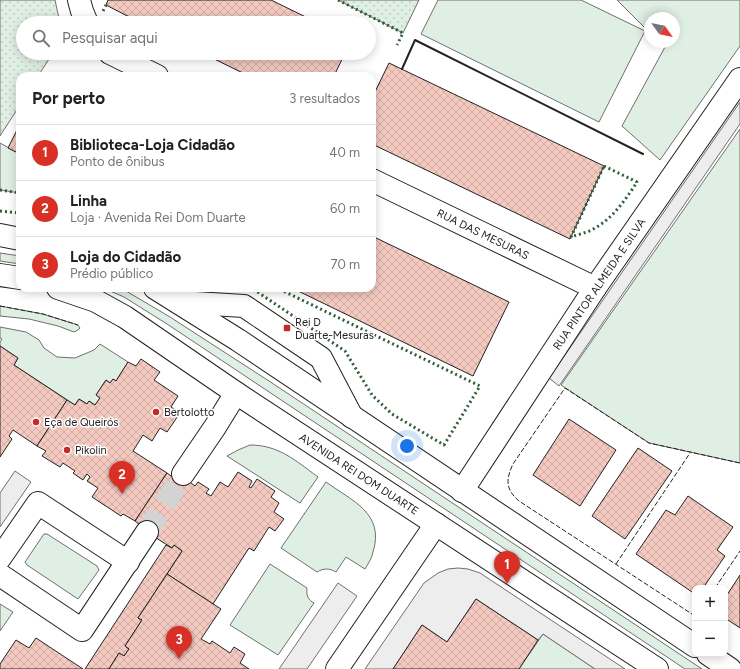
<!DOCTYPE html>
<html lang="pt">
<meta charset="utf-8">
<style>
body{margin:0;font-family:Figtree,sans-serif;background:#f6f6f6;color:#202124}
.controls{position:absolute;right:12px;bottom:12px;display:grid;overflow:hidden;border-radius:8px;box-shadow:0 2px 10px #0003}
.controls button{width:36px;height:36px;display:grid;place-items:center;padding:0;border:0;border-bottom:1px solid #e0e0e0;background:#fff;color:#202124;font:20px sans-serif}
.compass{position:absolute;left:644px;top:12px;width:36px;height:36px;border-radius:50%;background:#fff;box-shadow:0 2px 10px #0003;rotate:123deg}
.you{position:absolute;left:407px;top:446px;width:14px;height:14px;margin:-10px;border:3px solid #fff;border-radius:50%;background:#1a73e8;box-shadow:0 0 0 6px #1a73e833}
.badge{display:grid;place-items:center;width:26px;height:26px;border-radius:50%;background:#d93025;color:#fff;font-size:13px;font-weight:700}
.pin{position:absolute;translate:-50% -33px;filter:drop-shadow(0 1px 2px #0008)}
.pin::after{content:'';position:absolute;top:21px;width:14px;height:12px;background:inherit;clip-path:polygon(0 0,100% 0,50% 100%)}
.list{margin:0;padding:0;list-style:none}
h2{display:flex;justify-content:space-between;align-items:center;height:52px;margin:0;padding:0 16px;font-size:17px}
h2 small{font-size:13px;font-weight:400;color:#757577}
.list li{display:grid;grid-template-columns:26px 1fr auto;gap:12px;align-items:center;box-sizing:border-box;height:56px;padding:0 16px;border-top:1px solid #e0e0e0}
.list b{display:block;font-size:15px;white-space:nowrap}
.list p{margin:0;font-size:13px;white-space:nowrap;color:#757577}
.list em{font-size:13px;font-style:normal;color:#757577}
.icon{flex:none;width:22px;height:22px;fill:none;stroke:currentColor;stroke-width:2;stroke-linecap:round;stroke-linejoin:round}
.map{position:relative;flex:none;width:740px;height:669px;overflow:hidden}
.search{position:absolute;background:#fff;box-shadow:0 2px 10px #0003;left:16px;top:16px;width:360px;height:44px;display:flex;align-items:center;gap:10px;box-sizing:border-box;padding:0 14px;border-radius:22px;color:#757577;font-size:15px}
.panel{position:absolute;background:#fff;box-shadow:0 2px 10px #0003;left:16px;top:72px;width:360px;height:220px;border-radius:12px}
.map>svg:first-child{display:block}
.grass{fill:#e0efe3;stroke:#6f6f6f}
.park{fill:url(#park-dots);stroke:#6f6f6f}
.parking{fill:#ededed;stroke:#6f6f6f}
.building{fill:url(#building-cross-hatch);stroke:#222}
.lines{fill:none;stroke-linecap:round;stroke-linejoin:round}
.minor-tunnel{stroke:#d3d3d3;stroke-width:22;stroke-dasharray:22 11;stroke-linecap:butt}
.minor-casing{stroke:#222;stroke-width:24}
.major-casing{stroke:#222;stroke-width:24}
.minor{stroke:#fff;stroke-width:22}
.major{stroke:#fff;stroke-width:22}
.hedge{stroke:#2f5e38;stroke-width:3;stroke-dasharray:2 3;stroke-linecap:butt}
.fence{stroke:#222;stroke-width:1;stroke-dasharray:5 2;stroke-linecap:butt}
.wall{stroke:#222;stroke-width:2}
.poi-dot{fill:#c62828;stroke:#fff;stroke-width:1.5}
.labels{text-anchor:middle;stroke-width:3;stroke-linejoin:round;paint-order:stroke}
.street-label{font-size:11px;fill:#222;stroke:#fff}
.poi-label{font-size:11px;fill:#222;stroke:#fff;text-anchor:start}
</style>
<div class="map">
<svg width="740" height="669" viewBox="0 0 740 669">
<defs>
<pattern id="park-dots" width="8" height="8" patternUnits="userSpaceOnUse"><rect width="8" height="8" fill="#e0efe3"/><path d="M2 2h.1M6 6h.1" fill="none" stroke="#c0cdc2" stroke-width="1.8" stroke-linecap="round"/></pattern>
<pattern id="building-cross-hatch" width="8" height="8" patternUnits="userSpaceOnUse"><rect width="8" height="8" fill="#f3c9c0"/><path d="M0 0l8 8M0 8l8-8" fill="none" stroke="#d0aca5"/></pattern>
</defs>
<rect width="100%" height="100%" fill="#fff"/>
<!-- grass -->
<g class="grass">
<polygon points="438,0 581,0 645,31 599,122 421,34"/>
<polygon points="617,0 740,0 740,46 660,160 622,126 665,47 659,42 674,42 674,18 650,18 650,33"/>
<polygon points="740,129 740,463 649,443 561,385"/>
<polygon points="0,143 20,154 20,193 0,190"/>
<polygon points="0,253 20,256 20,264 0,261"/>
<polygon points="103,288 121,288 170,317 269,381 702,669 685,669 167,324 124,297"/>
<polygon points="0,306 43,314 78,325 80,328 78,330 74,332 58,326 29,319 0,316"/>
<polygon points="0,327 26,332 39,340 44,348 57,357 75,358 94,350 100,344 128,362 116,381 113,379 110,383 106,380 96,395 100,398 95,405 89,401 87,404 79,399 75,405 14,365 18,358 0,346 0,342 2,339 0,338"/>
<path d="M250,445C279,445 296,461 318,477L300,503L227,456L238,450Z"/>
<path d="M326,482C352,501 385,513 373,552C372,558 368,564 365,569L346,557L336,572C329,568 324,568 317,572L281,548Z"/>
<polygon points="44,534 47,534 97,566 99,570 78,599 27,565 25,562"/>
<path d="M270,564L307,588C306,595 308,600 314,603L278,655L230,625Z"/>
<polygon points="0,604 13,612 0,631"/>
<polygon points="543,634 595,669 519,669"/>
</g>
<!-- park -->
<g class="park">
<polygon points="0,0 55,0 60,23 23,23 23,53 53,53 38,76 20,76 20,105 0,136"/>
<polygon points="338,0 419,0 403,33"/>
</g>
<!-- parking -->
<g class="parking">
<polygon points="740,102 740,124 559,386 549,378"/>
<polygon points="15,471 31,482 0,527 0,493"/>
<polygon points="458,568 468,569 480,573 625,669 595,669 543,634 538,640 476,599 447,642 422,625 393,669 365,669 424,583 438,573 448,569"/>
<polygon points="338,583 357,596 307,669 279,669"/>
</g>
<!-- building -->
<g class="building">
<polygon points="108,0 271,0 318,23 141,23 106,5"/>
<polygon points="202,53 345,53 334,76 249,76"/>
<polygon points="389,63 604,166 570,239 372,144 372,98"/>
<polygon points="20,124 20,154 8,148"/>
<polygon points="372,236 509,302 473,376 292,288 372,288"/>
<polygon points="0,346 18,358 14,365 67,400 37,446 13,430 9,436 12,439 0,457"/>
<polygon points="141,359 160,372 154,380 178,396 171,407 180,413 167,432 160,428 152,441 143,435 133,451 167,473 135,521 123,514 121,516 92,497 98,488 87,481 90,477 87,474 83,480 73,473 75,471 63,463 60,467 42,456 46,451 37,446 67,400 75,405 79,399 87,404 89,401 95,405 100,398 96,395 106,380 110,383 113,379 116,381 128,362 136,366"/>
<polygon points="569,419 616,450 580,506 533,475"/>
<polygon points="638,448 672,471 625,539 592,516"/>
<polygon points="176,469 187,480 195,486 198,482 209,489 206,493 211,496 220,482 228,487 238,472 252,481 249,487 251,488 257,479 275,491 271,497 279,503 274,512 284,519 275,531 269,527 254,551 249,548 213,604 167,574 182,551 174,545 172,548 145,531 140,525 135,521 167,473 171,476"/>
<polygon points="688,496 733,527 717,550 725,556 703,588 695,588 695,594 636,554 666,510 675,515"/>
<polygon points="166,545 172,548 174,545 182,551 138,618 142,620 125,646 129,649 124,656 119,653 109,669 85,669"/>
<polygon points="167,574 221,609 201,639 210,644 212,641 230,653 234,647 245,654 240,663 249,669 109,669 119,653 124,656 129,649 125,646 142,620 138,618"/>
<polygon points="740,575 740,628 725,618 725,598"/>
<polygon points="476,599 538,640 519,669 393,669 422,625 447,642"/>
<polygon points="36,638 83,669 0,669 0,664 16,640 29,648"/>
</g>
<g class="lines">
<!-- minor-tunnel -->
<polyline class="minor-tunnel" points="147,532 183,474"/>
<defs>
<g id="minor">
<polyline points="79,0 82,11 87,23"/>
<polyline points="110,53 157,76"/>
<polyline points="372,180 595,288"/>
<polyline points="178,302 244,306 321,358 352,417"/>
<polyline points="183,474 215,427 236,393"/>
<polyline points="462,491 595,288 740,79"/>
<polyline points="0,558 38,503 128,562"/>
<polyline points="0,575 82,630 147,532"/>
<polyline points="337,669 436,524"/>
</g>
<g id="major">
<polyline points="0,235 20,239"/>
<polyline points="0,275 20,278"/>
<polyline points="58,288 96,301 125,317 236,393 657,669"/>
<polyline points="155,288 238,340 695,646"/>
<polyline points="708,654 730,669"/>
</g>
</defs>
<!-- minor casing -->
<use href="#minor" class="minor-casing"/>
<!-- major casing -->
<use href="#major" class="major-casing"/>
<!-- minor -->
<use href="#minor" class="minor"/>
<!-- major -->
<use href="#major" class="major"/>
<!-- hedge -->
<g class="hedge">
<polyline points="338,0 403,33 397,45"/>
<polyline points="103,11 106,5"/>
<path d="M604,166L637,182C626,199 613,218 595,228C587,233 579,234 571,237Z"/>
<polyline points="0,190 20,193"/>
<polyline points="0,211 20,213"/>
<polyline points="238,288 256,291 345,351 372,395 392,414 444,445 480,386 277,288"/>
</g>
<!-- fence -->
<g class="fence">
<polyline points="0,306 43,314 78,325"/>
<polyline points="616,564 690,453"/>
<polyline points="715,588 740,551"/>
<path d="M695,616L519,501C505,489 506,479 513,464L565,388L649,443L740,463"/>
</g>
<!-- wall -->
<polyline class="wall" points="402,69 415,40 643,154"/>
</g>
<!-- markers -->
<g class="poi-dot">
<rect x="283" y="324" width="8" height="8" rx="2"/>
<circle cx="156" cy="412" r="4"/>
<circle cx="36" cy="422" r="4"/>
<circle cx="67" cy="450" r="4"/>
</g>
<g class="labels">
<!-- street labels -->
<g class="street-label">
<text transform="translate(483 234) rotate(26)" y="4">RUA DAS MESURAS</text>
<text transform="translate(599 284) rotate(-56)" y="4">RUA PINTOR ALMEIDA E SILVA</text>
<text transform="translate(359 474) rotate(33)" y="4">AVENIDA REI DOM DUARTE</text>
</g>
<!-- poi labels -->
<g class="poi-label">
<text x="295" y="326">Rei D<tspan x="295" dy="13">Duarte-Mesuras</tspan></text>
<text x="164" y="416">Bertolotto</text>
<text x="44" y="426">Eça de Queirós</text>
<text x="75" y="454">Pikolin</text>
</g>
</g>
</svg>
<div class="controls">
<button>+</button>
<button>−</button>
</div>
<svg class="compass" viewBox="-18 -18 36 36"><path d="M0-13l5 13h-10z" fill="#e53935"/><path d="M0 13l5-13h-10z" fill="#757577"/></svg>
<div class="you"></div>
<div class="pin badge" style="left:507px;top:584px">1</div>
<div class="pin badge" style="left:122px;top:494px">2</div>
<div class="pin badge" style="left:179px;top:659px">3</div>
<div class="search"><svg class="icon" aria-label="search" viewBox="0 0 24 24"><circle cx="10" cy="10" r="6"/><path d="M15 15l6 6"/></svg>Pesquisar aqui</div>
<section class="panel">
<h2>Por perto<small>3 resultados</small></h2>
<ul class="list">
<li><span class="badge">1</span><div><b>Biblioteca-Loja Cidadão</b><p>Ponto de ônibus</p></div><em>40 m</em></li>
<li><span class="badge">2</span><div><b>Linha</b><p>Loja · Avenida Rei Dom Duarte</p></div><em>60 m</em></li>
<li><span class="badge">3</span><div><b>Loja do Cidadão</b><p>Prédio público</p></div><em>70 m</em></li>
</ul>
</section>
</div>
